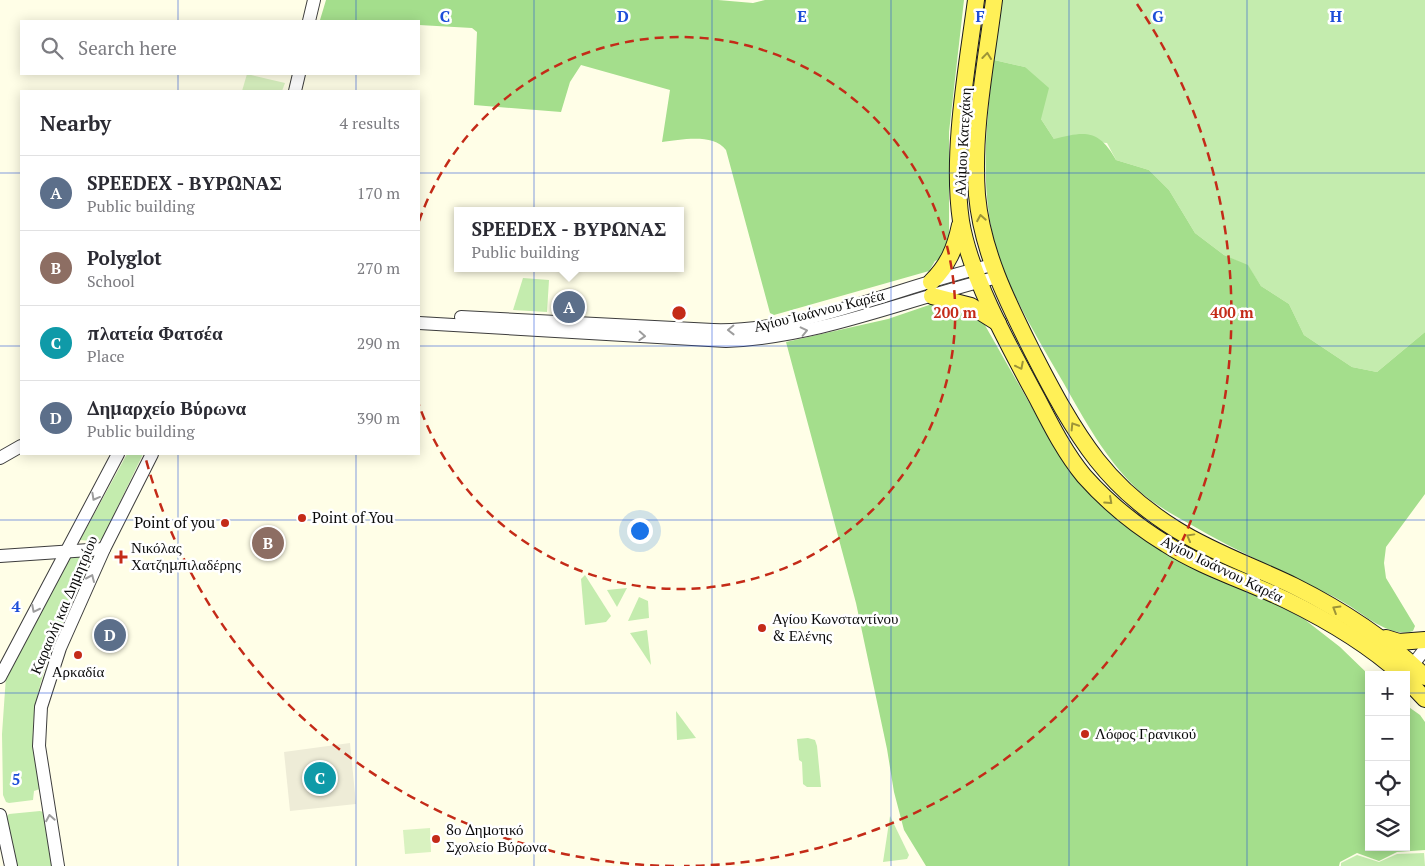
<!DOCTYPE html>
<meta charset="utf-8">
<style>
body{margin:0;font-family:"PT Serif",serif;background:#f2f2f3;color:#2b2b33}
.controls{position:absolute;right:15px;bottom:15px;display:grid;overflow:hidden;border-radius:0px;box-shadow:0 2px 12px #0003}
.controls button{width:45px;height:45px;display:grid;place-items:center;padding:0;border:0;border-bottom:1px solid #e1e1e2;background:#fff;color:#2b2b33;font:25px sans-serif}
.you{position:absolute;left:639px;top:530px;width:18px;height:18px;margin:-12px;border:4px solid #fff;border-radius:50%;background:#1a73e8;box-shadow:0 0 0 8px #1a73e833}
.badge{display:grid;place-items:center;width:32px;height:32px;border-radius:50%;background:#b45309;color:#fff;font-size:16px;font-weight:700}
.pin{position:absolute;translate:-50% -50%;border:2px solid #fff;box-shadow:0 1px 5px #0006}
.popup{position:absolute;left:454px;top:207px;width:230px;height:65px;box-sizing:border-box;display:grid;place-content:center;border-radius:0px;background:#fff;filter:drop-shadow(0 1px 4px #0005);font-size:16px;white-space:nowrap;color:#7c7c81}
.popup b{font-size:19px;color:#2b2b33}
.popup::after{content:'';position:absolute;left:50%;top:100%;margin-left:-10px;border:10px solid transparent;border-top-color:#fff}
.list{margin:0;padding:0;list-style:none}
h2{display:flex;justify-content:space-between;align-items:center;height:65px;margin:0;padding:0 20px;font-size:21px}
h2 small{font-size:16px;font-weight:400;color:#7c7c81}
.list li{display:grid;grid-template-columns:32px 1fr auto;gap:15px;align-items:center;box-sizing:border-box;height:75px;padding:0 20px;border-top:1px solid #e1e1e2}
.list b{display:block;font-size:19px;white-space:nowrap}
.list p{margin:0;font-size:16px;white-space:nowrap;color:#7c7c81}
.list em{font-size:16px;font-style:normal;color:#7c7c81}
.icon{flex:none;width:28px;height:28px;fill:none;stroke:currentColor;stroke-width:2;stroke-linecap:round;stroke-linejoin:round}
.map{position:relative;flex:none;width:1425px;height:866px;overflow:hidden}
.search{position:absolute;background:#fff;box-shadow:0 2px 12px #0003;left:20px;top:20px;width:400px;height:55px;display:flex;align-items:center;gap:12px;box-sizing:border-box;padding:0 18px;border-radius:0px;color:#7c7c81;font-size:19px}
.panel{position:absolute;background:#fff;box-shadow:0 2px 12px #0003;left:20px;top:90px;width:400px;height:365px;border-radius:0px}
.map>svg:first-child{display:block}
.green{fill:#c4ecae}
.forest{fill:#a4de8c}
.pitch{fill:#d9f2c0}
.plaza{fill:#eeecd7}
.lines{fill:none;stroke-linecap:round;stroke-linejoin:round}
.minor-casing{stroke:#3d3d3d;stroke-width:14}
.major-casing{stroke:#1b1b1b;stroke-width:18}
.minor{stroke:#fff;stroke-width:12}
.major{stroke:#fff057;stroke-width:16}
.oneway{stroke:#9d9438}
.oneway2{stroke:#9d9d9d}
.grid{fill:none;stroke:#1d4ed8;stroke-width:1;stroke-opacity:0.55}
.ring{fill:none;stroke:#c42b18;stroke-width:2.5;stroke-dasharray:9 6}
.poi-dot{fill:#c42b18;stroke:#fff;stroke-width:2}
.labels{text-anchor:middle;stroke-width:5;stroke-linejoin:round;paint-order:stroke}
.street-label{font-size:15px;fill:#0a0a0a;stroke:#fff}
.poi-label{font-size:15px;fill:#0a0a0a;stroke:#fff;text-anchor:start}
.grid-label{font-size:16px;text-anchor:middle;font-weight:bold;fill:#1d4ed8;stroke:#fff;stroke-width:5;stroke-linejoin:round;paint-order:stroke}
.centre{fill:#c42b18;stroke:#fff;stroke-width:2.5}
.ring-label{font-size:15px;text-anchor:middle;font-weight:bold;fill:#c42b18;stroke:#fff;stroke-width:5;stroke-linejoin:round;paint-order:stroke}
</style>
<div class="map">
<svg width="1425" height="866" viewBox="0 0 1425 866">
<rect width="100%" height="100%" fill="#fffee7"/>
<!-- green -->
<g class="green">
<polygon points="1000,0 1425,0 1425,332 1377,372 1352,367 1304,335 1289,304 1261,286 1248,266 1224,255 1195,233 1169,190 1149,170 1116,160 1107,143 1054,139 1041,119 1025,67 994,60"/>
<polygon points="523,278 549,280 547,312 513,310"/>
<polygon points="127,454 143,454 105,533 105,539 92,541 80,540"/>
<path d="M89,555L92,559C68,613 37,668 33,728C32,748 37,769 40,789L34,791L33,800L9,803L6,802L3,795L2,734L6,676L67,558Z"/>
<polygon points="585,575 611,616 606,622 585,625 581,579"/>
<polygon points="627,588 617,607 607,590"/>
<polygon points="639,597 648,601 649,618 628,621"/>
<polygon points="647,630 651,665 630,633"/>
<polygon points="676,711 696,738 677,740"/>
<polygon points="808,738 815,740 817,746 821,787 807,787 803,784 802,762 799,760 797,739"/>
<polygon points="40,811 43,812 52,866 17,866 6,817 9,814"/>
<polygon points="890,816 909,855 907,859 883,862"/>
<polygon points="1424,853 1425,866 1341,866 1341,863 1357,855 1379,862 1397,854"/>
</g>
<!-- forest -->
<g class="forest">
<path d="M326,0H718L753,3L765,0H964L949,132V241L940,259L935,261L929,271L774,315L770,313L726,150C713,133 681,140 662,142L670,90L581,65L570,82L561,112L474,105L477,32L472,28L419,25V21L320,20Z"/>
<path d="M994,60L1025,67L1049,88L1041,119L1054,139C1085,131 1099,129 1116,160L1149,170L1169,190L1195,233L1224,255L1248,265L1261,286L1289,304L1304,335L1352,367L1377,372L1425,332V494L1386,547L1384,563L1386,578L1415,626L1413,631C1389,639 1363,613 1343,602C1332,595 1319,590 1308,584C1268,565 1227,546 1188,523C1170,513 1152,503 1136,488C1105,458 1084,419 1063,382C1042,346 1021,311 1005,274C977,206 985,131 994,60Z"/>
<polygon points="932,304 954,306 982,320 1051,441 1073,474 1252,592 1304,619 1340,647 1369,675 1369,847 1406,847 1406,705 1420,715 1425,722 1425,850 1397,852 1379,861 1357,853 1340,862 1339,866 926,866 904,830 894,792 887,749 856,603 786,342 888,319"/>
</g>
<!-- pitch -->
<g class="pitch">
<polygon points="247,74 285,83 282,91 242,91"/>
<polygon points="430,828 431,852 405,854 403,830"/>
</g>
<!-- plaza -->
<polygon class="plaza" points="350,743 356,804 290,811 284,752"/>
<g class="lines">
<defs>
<g id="minor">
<polyline points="309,21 314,0"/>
<polyline points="295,91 299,74"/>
<path d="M461,317L713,330C804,333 903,284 993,265"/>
<path d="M419,323L726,341C821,337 907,299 998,277"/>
<polyline points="0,458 21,446"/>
<polyline points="0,556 104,549"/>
<polyline points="1408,671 1425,649"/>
<polyline points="0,677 118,454"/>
<polyline points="0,815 11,866"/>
<polyline points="58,866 39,746 41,707 60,648 104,549 152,454"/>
</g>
<g id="major">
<path d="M976,0C967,68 951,153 961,221C970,277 1011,350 1038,400C1052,427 1065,453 1084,476C1108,503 1135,525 1166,544C1203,568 1247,581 1286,600C1327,620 1368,644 1402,675"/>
<path d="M994,0C986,64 972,131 977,195C982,252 1008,303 1033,353C1052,390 1072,428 1097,460C1119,488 1148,512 1177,530C1214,553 1255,567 1294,586C1342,610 1387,639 1425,677"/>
<path d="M931,282C948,265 955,249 960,225"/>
<polyline points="932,296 971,306 998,323"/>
<polyline points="1386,638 1399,642 1425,640"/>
<polyline points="1406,679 1425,699"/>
</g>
</defs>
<!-- minor casing -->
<use href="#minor" class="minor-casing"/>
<!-- major casing -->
<use href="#major" class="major-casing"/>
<!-- minor -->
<use href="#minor" class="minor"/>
<!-- major -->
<use href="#major" class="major"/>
</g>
<!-- one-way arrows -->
<defs><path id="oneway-chevron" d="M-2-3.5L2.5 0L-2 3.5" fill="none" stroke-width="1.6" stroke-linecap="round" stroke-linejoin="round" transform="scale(1.25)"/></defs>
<g class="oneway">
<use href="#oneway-chevron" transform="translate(987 56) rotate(-83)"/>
<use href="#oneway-chevron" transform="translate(981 218) rotate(-100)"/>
<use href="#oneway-chevron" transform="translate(1020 366) rotate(63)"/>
<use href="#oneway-chevron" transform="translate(1074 426) rotate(-122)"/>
<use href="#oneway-chevron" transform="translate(1109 501) rotate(42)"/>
<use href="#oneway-chevron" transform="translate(1190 537) rotate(-151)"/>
<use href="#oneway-chevron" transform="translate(1336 609) rotate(-149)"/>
</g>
<g class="oneway2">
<use href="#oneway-chevron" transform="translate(731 330) rotate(179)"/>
<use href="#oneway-chevron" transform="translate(804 331) rotate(-13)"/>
<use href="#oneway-chevron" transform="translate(642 336) rotate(3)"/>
<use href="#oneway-chevron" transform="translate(95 497) rotate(119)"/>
<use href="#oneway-chevron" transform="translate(91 578) rotate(-66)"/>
<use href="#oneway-chevron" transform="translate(35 609) rotate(117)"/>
<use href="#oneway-chevron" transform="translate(50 818) rotate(-100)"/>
</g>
<!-- grid -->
<path class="grid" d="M178,0V21M356,0V21M534,0V866M712,0V866M891,0V866M1069,0V866M1247,0V866M178,74V91M356,74V91M0,173H21M419,173H1425M0,346H21M419,346H1425M178,454V866M356,454V866M0,520H1425M0,693H1369M1406,693H1425"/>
<!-- distance rings -->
<g class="ring">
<path d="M419 221A276 276 0 1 1 419 405"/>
<path d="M674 866A553 553 0 0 1 145 456M1137 4A553 553 0 0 1 684 866"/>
</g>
<!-- markers -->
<g class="poi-dot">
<circle cx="302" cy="518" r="5"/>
<circle cx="225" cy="523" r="5"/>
<path d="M118.5 549.5h5v5h5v5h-5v5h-5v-5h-5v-5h5z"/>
<circle cx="762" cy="628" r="5"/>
<circle cx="78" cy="655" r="5"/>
<circle cx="1085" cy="734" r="5"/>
<circle cx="436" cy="839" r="5"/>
</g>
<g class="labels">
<!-- street labels -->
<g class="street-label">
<text transform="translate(963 142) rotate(-87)" y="5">Αλίμου Κατεχάκη</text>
<text transform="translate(819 311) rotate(-14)" y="5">Αγίου Ιωάννου Καρέα</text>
<text transform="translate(1222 569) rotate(26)" y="5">Αγίου Ιωάννου Καρέα</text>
<text transform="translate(64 605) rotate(-67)" y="5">Καραολή και Δημητρίου</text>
</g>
<!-- poi labels -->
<g class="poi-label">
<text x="312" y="523">Point of You</text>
<text x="215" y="528" text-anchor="end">Point of you</text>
<text x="131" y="553">Νικόλας<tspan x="131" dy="17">Χατζημπιλαδέρης</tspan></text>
<text x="772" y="624">Αγίου Κωνσταντίνου<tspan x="772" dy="17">&amp; Ελένης</tspan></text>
<text x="78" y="677" text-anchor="middle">Αρκαδία</text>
<text x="1095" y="739">Λόφος Γρανικού</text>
<text x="446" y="835">8ο Δημοτικό<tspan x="446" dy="17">Σχολείο Βύρωνα</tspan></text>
</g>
</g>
<g class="grid-label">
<text x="445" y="22">C</text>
<text x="623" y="22">D</text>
<text x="802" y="22">E</text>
<text x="980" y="22">F</text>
<text x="1158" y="22">G</text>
<text x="1336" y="22">H</text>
<text x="16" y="612">4</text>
<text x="16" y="785">5</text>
</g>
<circle cx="679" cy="313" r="8" class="centre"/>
<g class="ring-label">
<text x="955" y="318">200 m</text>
<text x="1232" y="318">400 m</text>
</g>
</svg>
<div class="controls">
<button>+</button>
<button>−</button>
<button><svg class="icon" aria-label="locate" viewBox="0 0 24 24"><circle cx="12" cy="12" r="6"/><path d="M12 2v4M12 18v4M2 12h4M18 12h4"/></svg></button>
<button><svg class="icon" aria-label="layers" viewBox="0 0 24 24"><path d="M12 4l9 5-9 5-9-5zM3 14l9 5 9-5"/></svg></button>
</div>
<div class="you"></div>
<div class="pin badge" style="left:569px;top:307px;background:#5c6f8a">A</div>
<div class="popup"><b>SPEEDEX - ΒΥΡΩΝΑΣ</b>Public building</div>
<div class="pin badge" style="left:268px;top:543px;background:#8d6e63">B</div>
<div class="pin badge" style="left:320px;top:778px;background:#0f9aa8">C</div>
<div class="pin badge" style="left:110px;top:635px;background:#5c6f8a">D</div>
<div class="search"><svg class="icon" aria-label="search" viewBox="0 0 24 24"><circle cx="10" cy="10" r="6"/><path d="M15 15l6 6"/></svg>Search here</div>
<section class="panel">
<h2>Nearby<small>4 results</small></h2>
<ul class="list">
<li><span class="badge" style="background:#5c6f8a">A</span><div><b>SPEEDEX - ΒΥΡΩΝΑΣ</b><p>Public building</p></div><em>170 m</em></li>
<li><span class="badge" style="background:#8d6e63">B</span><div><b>Polyglot</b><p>School</p></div><em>270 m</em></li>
<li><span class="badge" style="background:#0f9aa8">C</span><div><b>πλατεία Φατσέα</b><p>Place</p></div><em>290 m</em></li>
<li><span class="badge" style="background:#5c6f8a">D</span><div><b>Δημαρχείο Βύρωνα</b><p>Public building</p></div><em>390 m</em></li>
</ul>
</section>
</div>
